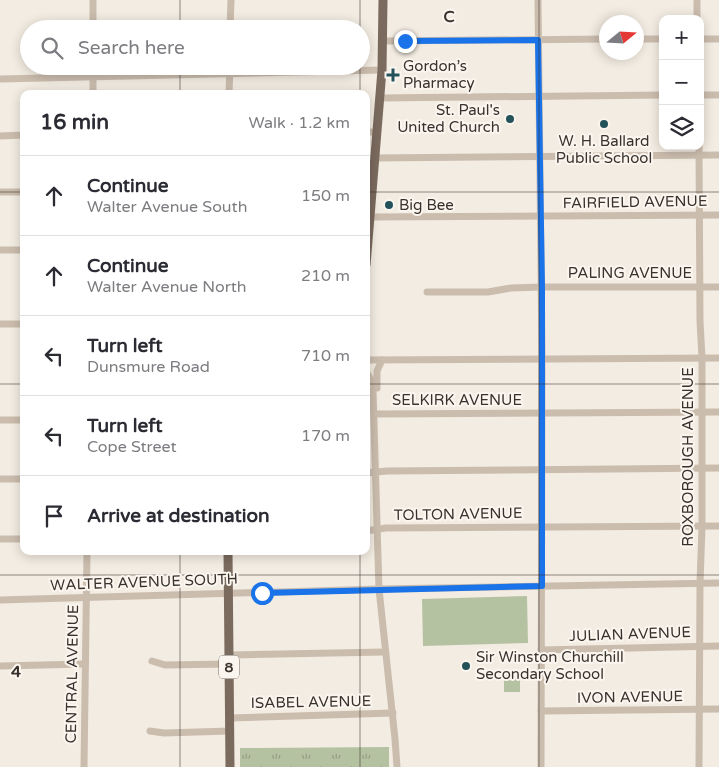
<!DOCTYPE html>
<meta charset="utf-8">
<style>
body{margin:0;font-family:"Varela Round",sans-serif;background:#f2f2f3;color:#2b2b33}
.controls{position:absolute;right:15px;top:15px;display:grid;overflow:hidden;border-radius:10px;box-shadow:0 2px 12px #0003}
.controls button{width:45px;height:45px;display:grid;place-items:center;padding:0;border:0;border-bottom:1px solid #e1e1e2;background:#fff;color:#2b2b33;font:25px sans-serif}
.compass{position:absolute;left:599px;top:15px;width:45px;height:45px;border-radius:50%;background:#fff;box-shadow:0 2px 12px #0003;rotate:72deg}
.stop{position:absolute;width:15px;height:15px;margin:-11px;border:4px solid #1a73e8;border-radius:50%;background:#fff}
.stop.end{background:#1a73e8;border-color:#fff;box-shadow:0 1px 5px #0008}
.list{margin:0;padding:0;list-style:none}
h2{display:flex;justify-content:space-between;align-items:center;height:65px;margin:0;padding:0 20px;font-size:21px}
h2 small{font-size:16px;font-weight:400;color:#7c7c81}
.list li{display:grid;grid-template-columns:32px 1fr auto;gap:15px;align-items:center;box-sizing:border-box;height:80px;padding:0 20px;border-top:1px solid #e1e1e2}
.list b{display:block;font-size:19px;white-space:nowrap}
.list p{margin:0;font-size:16px;white-space:nowrap;color:#7c7c81}
.list em{font-size:16px;font-style:normal;color:#7c7c81}
.icon{flex:none;width:28px;height:28px;fill:none;stroke:currentColor;stroke-width:2;stroke-linecap:round;stroke-linejoin:round}
.map{position:relative;flex:none;width:719px;height:767px;overflow:hidden}
.search{position:absolute;background:#fff;box-shadow:0 2px 12px #0003;left:20px;top:20px;width:350px;height:55px;display:flex;align-items:center;gap:12px;box-sizing:border-box;padding:0 18px;border-radius:28px;color:#7c7c81;font-size:19px}
.panel{position:absolute;background:#fff;box-shadow:0 2px 12px #0003;left:20px;top:90px;width:350px;height:465px;border-radius:10px}
.map>svg:first-child{display:block}
.grass{fill:#b5c2a2}
.park{fill:url(#park-tufts)}
.lines{fill:none;stroke-linecap:round;stroke-linejoin:round}
.minor{stroke:#cbbdae;stroke-width:7}
.major{stroke:#7b6a5e;stroke-width:9}
.route{stroke:#1a73e8;stroke-width:6}
.grid{fill:none;stroke:#3a312c;stroke-width:1;stroke-opacity:0.55}
.poi-dot{fill:#23525a;stroke:#faf6ef;stroke-width:2}
.labels{text-anchor:middle;stroke-width:4;stroke-linejoin:round;paint-order:stroke}
.shield{fill:#faf6ef;stroke:#746c66;stroke-width:1}
.shield-label{font-size:14px;font-weight:bold;fill:#3a312c}
.poi-label{font-size:15px;fill:#3a312c;stroke:#faf6ef;text-anchor:start}
.street-label{font-size:15px;fill:#3a312c;stroke:#faf6ef}
.grid-label{font-size:16px;text-anchor:middle;font-weight:bold;fill:#3a312c;stroke:#faf6ef;stroke-width:4;stroke-linejoin:round;paint-order:stroke}
</style>
<div class="map">
<svg width="719" height="767" viewBox="0 0 719 767">
<defs>
<pattern id="park-tufts" width="24" height="20" patternUnits="userSpaceOnUse" patternTransform="scale(1.25)"><rect width="24" height="20" fill="#b5c2a2"/><path d="M3 7l-1-3M5 7V3M7 7l1-3M15 17l-1-3M17 17v-4M19 17l1-3" fill="none" stroke="#949e84"/></pattern>
</defs>
<rect width="100%" height="100%" fill="#f3ece2"/>
<!-- grass -->
<g class="grass">
<polygon points="527,596 528,643 423,646 422,599"/>
<rect x="504" y="675" width="16" height="17"/>
</g>
<!-- park -->
<polygon class="park" points="389,747 389,767 240,767 240,748"/>
<g class="lines">
<!-- minor -->
<g class="minor">
<polyline points="538,0 542,354 541,767"/>
<polyline points="697,0 697,19"/>
<polyline points="93,29 93,0"/>
<polyline points="230,29 231,0"/>
<polyline points="636,39 663,39"/>
<polyline points="700,39 719,39"/>
<polyline points="383,41 606,39"/>
<polyline points="93,66 93,94"/>
<polyline points="0,79 382,70"/>
<polyline points="229,94 230,66"/>
<polyline points="700,95 719,95"/>
<polyline points="380,98 663,95"/>
<polyline points="366,132 376,132"/>
<polyline points="0,136 24,135"/>
<polyline points="699,146 700,321 702,358 702,527 700,583 699,767"/>
<polyline points="374,158 719,155"/>
<polyline points="0,192 24,192"/>
<polyline points="370,217 719,215"/>
<polyline points="0,250 24,250"/>
<polyline points="427,292 488,292 511,288 542,287 719,287"/>
<polyline points="0,324 24,324"/>
<polyline points="366,360 719,358"/>
<polyline points="366,371 374,385 373,391 379,589 395,739 397,767"/>
<polyline points="377,388 377,371 382,360"/>
<polyline points="375,414 719,412"/>
<polyline points="0,420 24,420"/>
<polyline points="366,473 387,471 719,468"/>
<polyline points="0,479 24,479"/>
<polyline points="366,531 386,528 719,526"/>
<polyline points="0,539 24,539"/>
<polyline points="0,600 379,589 719,583"/>
<polyline points="541,650 719,646"/>
<polyline points="229,655 385,652"/>
<polyline points="152,661 165,665 229,664"/>
<polyline points="0,666 85,664"/>
<polyline points="541,711 719,709"/>
<polyline points="230,718 393,713"/>
<polyline points="150,731 164,733 230,731"/>
<polyline points="84,767 87,551"/>
</g>
<!-- major -->
<g class="major">
<polyline points="366,265 382,70 383,0"/>
<polyline points="228,551 230,767"/>
</g>
</g>
<g class="lines">
<!-- route -->
<polyline class="route" points="262,593 542,586 542,287 538,40 405,41"/>
</g>
<!-- grid -->
<path class="grid" d="M180,0V29M360,0V29M539,0V767M180,66V94M360,66V94M0,192H24M366,192H719M0,384H24M366,384H719M180,551V767M360,551V767M0,575H719"/>
<!-- markers -->
<g class="poi-dot">
<path d="M390.5 67.5h5v5h5v5h-5v5h-5v-5h-5v-5h5z"/>
<circle cx="510" cy="119" r="5"/>
<circle cx="604" cy="124" r="5"/>
<circle cx="389" cy="205" r="5"/>
<circle cx="466" cy="666" r="5"/>
</g>
<g class="labels">
<!-- shield labels -->
<rect class="shield" x="219" y="655.5" width="20" height="23" rx="4"/>
<g class="shield-label">
<text x="229" y="672">8</text>
</g>
<!-- poi labels -->
<g class="poi-label">
<text x="403" y="71">Gordon’s<tspan x="403" dy="17">Pharmacy</tspan></text>
<text x="500" y="115" text-anchor="end">St. Paul's<tspan x="500" dy="17">United Church</tspan></text>
<text x="604" y="146" text-anchor="middle">W. H. Ballard<tspan x="604" dy="17">Public School</tspan></text>
<text x="399" y="210">Big Bee</text>
<text x="476" y="662">Sir Winston Churchill<tspan x="476" dy="17">Secondary School</tspan></text>
</g>
<!-- street labels -->
<g class="street-label">
<text transform="translate(635 202) rotate(-1)" y="5">FAIRFIELD AVENUE</text>
<text x="630" y="278">PALING AVENUE</text>
<text x="457" y="405">SELKIRK AVENUE</text>
<text transform="translate(688 457) rotate(-90)" y="5">ROXBOROUGH AVENUE</text>
<text transform="translate(458 514) rotate(-1)" y="5">TOLTON AVENUE</text>
<text transform="translate(144 582) rotate(-2)" y="5">WALTER AVENUE SOUTH</text>
<text transform="translate(630 634) rotate(-2)" y="5">JULIAN AVENUE</text>
<text transform="translate(72 674) rotate(-89)" y="5">CENTRAL AVENUE</text>
<text transform="translate(630 697) rotate(-1)" y="5">IVON AVENUE</text>
<text transform="translate(311 702) rotate(-1)" y="5">ISABEL AVENUE</text>
</g>
</g>
<g class="grid-label">
<text x="449" y="22">C</text>
<text x="16" y="677">4</text>
</g>
</svg>
<div class="controls">
<button>+</button>
<button>−</button>
<button><svg class="icon" aria-label="layers" viewBox="0 0 24 24"><path d="M12 4l9 5-9 5-9-5zM3 14l9 5 9-5"/></svg></button>
</div>
<svg class="compass" viewBox="-18 -18 36 36"><path d="M0-13l5 13h-10z" fill="#e53935"/><path d="M0 13l5-13h-10z" fill="#7c7c81"/></svg>
<div class="stop" style="left:262px;top:593px"></div>
<div class="stop end" style="left:405px;top:41px"></div>
<div class="search"><svg class="icon" aria-label="search" viewBox="0 0 24 24"><circle cx="10" cy="10" r="6"/><path d="M15 15l6 6"/></svg>Search here</div>
<section class="panel">
<h2>16 min<small>Walk · 1.2 km</small></h2>
<ul class="list">
<li><svg class="icon" aria-label="ahead" viewBox="0 0 24 24"><path d="M12 20V5M6 11l6-6 6 6"/></svg><div><b>Continue</b><p>Walter Avenue South</p></div><em>150 m</em></li>
<li><svg class="icon" aria-label="ahead" viewBox="0 0 24 24"><path d="M12 20V5M6 11l6-6 6 6"/></svg><div><b>Continue</b><p>Walter Avenue North</p></div><em>210 m</em></li>
<li><svg class="icon" aria-label="left" viewBox="0 0 24 24"><path d="M17 20v-9H6M10 6l-5 5 5 5"/></svg><div><b>Turn left</b><p>Dunsmure Road</p></div><em>710 m</em></li>
<li><svg class="icon" aria-label="left" viewBox="0 0 24 24"><path d="M17 20v-9H6M10 6l-5 5 5 5"/></svg><div><b>Turn left</b><p>Cope Street</p></div><em>170 m</em></li>
<li><svg class="icon" aria-label="arrive" viewBox="0 0 24 24"><path d="M6 21V4h12l-3 4 3 4H6"/></svg><div><b>Arrive at destination</b></div></li>
</ul>
</section>
</div>
